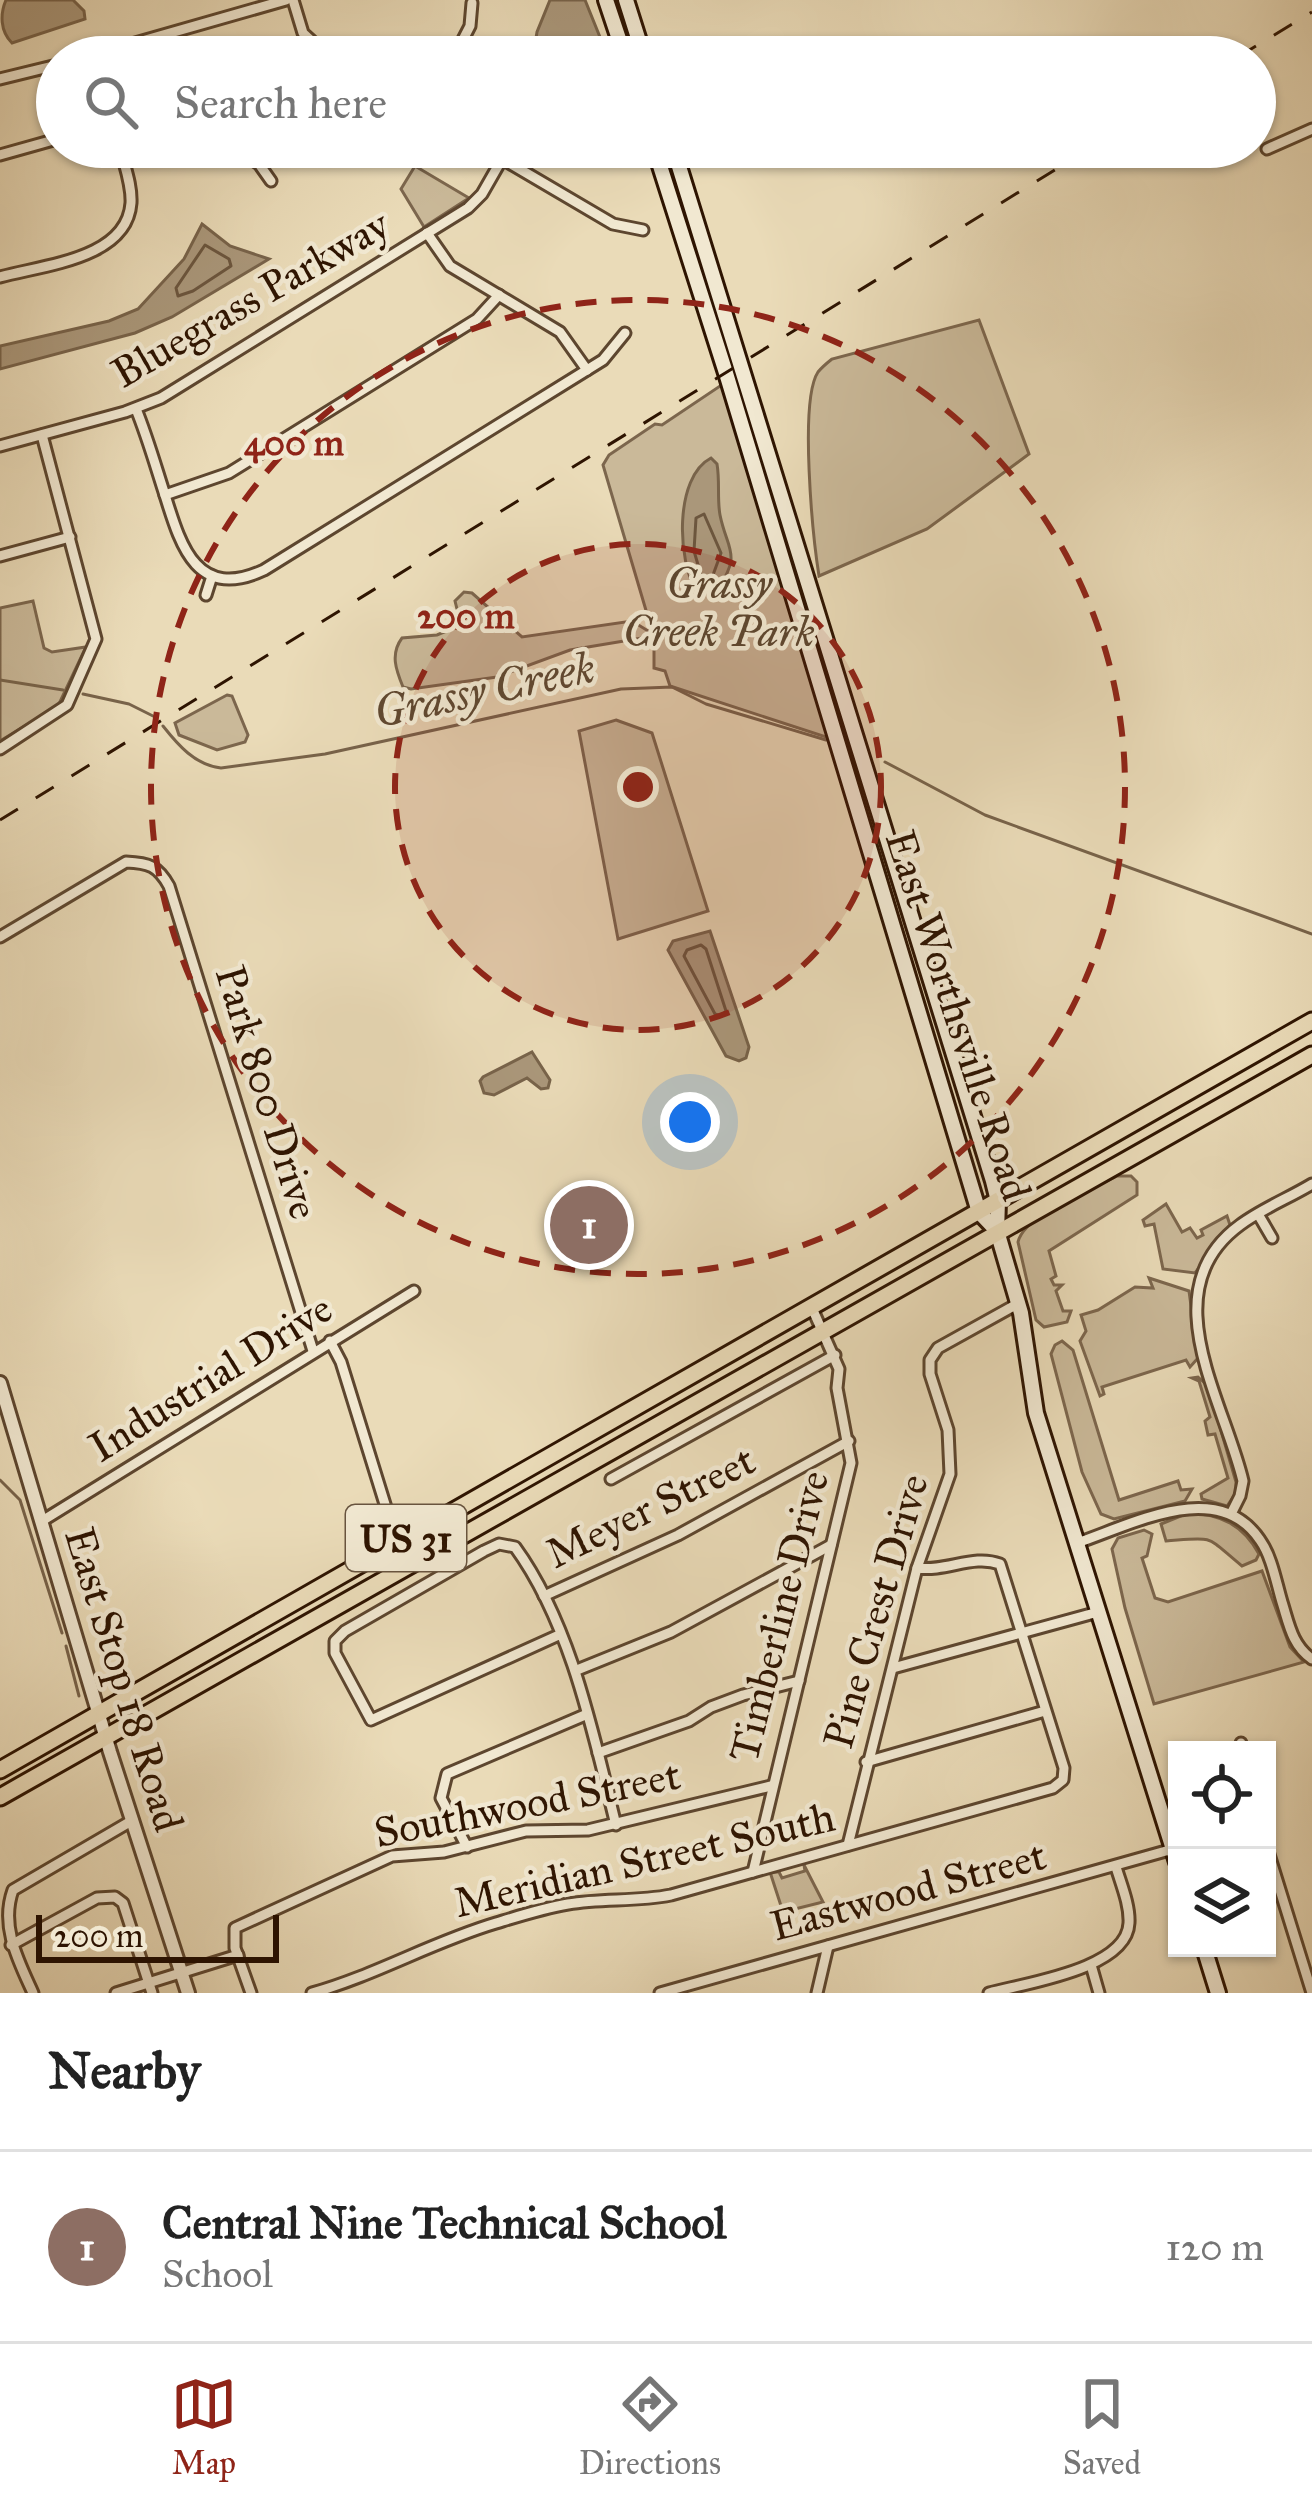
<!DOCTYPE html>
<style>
body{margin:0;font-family:"IM FELL Great Primer",serif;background:#f2f2f2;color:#222}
.controls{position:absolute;right:36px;bottom:36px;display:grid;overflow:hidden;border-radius:0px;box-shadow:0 3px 9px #0004}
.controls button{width:108px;height:108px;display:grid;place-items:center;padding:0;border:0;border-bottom:3px solid #e0e0e0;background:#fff;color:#222;font:60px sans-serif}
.scale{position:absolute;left:36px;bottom:30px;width:243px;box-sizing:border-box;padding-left:12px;border:6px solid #2e1401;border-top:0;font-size:33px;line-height:42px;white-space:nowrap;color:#2e1401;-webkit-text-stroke:9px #f1e8d1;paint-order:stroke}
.you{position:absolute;left:690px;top:1122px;width:42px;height:42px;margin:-30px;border:9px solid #fff;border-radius:50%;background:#1a73e8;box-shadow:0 0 0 18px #1a73e833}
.badge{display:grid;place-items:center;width:78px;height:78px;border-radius:50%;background:#8f2418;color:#fff;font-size:39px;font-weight:700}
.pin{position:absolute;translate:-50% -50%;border:6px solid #fff;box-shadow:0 3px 12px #0006}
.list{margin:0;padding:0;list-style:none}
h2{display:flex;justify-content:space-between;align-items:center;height:156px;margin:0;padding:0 48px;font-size:51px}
h2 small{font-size:39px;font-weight:400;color:#767676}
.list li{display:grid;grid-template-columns:78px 1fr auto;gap:36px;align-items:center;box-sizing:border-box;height:192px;padding:0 48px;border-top:3px solid #e0e0e0}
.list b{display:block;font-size:45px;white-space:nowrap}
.list p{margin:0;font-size:39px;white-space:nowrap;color:#767676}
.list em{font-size:39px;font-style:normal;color:#767676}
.icon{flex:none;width:66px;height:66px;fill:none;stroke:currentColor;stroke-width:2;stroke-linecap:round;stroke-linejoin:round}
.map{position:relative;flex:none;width:1312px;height:1993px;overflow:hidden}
.search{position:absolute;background:#fff;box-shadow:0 3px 9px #0004;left:36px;right:36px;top:36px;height:132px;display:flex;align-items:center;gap:30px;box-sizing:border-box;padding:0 42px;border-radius:66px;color:#767676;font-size:45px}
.sheet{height:348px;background:#fff}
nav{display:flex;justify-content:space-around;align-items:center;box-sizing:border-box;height:168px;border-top:3px solid #e0e0e0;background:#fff;font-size:33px;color:#767676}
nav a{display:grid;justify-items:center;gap:6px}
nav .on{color:#8f2418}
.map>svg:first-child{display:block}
.green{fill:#cab999;stroke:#7c664d;stroke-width:3}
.water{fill:#aa977a;stroke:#78634a;stroke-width:3}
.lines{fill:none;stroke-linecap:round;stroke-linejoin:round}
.shore{stroke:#6c563e;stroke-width:3}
.stream{stroke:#78634a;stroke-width:3}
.minor-casing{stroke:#5d462f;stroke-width:15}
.tertiary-casing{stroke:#5d462f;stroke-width:18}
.secondary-casing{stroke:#2e1401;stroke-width:20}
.primary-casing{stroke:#2e1401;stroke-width:21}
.minor{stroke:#f1e8d1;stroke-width:9}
.tertiary{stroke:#f1e8d1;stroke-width:12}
.secondary{stroke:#f1e8d1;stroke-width:14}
.primary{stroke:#eadbb8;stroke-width:15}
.rail{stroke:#2e1401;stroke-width:3;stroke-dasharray:21 21;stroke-linecap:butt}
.ring{fill:none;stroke:#8f2418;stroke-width:6;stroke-dasharray:21 15}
.labels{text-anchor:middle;stroke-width:9;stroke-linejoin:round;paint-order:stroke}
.shield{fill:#f1e8d1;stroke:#68543f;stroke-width:3}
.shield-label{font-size:39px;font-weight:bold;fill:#2e1401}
.street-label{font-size:42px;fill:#2e1401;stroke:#f1e8d1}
.park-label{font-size:42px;font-style:italic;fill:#5d462f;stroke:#f1e8d1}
.water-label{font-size:45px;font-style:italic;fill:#604831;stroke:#f1e8d1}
.centre{fill:#8f2418;stroke:#f1e8d1;stroke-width:6}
.ring-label{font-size:36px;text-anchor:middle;font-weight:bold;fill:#8f2418;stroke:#f1e8d1;stroke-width:9;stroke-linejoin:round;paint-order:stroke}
</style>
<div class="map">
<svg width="1312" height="1993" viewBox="0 0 1312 1993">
<rect width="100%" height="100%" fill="#eadbb8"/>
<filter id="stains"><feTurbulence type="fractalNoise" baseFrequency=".00167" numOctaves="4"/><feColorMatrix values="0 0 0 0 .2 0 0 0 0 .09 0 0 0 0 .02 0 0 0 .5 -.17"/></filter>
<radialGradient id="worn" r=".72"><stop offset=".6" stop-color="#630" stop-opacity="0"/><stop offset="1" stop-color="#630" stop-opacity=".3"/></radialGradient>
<!-- green -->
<g class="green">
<polygon points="415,166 469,198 424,227 401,189"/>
<path d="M979,320L1029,454L927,529L819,576C813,538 799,401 818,372C822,367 827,363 832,359Z"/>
<path d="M723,384L832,739L670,686L665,671L654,668V636L570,650L497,677L411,689L403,687C396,670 390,654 402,638L437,635L461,625L455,601L464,592L472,593L522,637L632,621L653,634L603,465L609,455L655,424L662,425Z"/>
<polygon points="33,601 44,648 52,652 86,647 58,706 0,741 0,608"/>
<polygon points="227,695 232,696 248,735 245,742 217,750 179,735 175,723"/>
<polygon points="616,720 652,733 708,911 618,939 579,731"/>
<path d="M1117,1176H1131L1137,1182V1195L1049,1251L1056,1276L1051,1279L1054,1285H1062L1056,1291L1063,1311H1071L1067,1322L1044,1327L1036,1320L1018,1242C1024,1215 1092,1189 1117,1176Z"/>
<polygon points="1166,1204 1182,1232 1190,1228 1197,1238 1203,1235 1201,1230 1227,1216 1230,1225 1195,1273 1163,1269 1154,1224 1145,1226 1143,1220"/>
<polygon points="1149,1278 1189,1291 1198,1358 1190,1367 1186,1360 1102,1387 1104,1394 1100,1396 1080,1341 1086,1331 1081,1315 1098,1310 1135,1287 1153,1288"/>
<polygon points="1062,1341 1073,1350 1119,1500 1178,1481 1181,1490 1192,1489 1185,1501 1114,1519 1101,1514 1082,1472 1051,1354 1055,1345"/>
<polygon points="1198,1377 1208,1386 1236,1482 1236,1493 1227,1506 1202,1499 1201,1494 1228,1478 1215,1434 1208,1435 1205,1421 1210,1417 1199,1381 1192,1378"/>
<path d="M1188,1513C1221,1514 1243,1525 1259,1554L1256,1560L1242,1566C1204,1535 1217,1537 1166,1541L1161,1524Z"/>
<polygon points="1144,1530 1152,1534 1147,1556 1142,1558 1155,1598 1168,1602 1262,1571 1290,1647 1304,1662 1154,1704 1125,1608 1112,1549 1118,1538"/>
<polygon points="804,1865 823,1902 783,1912 770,1872 779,1872 782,1878 805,1871"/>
</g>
<!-- water -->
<g class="water">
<path d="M6,0H73L84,11L85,19L12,43C0,31 0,14 6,0Z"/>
<polygon points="550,0 585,0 608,57 533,57 537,32"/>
<polygon points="202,224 230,246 269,259 172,317 135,333 0,369 0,346 109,321 138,309 184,259"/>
<path d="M711,458L717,464C720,481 717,499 720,515C727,550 742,553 718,589L697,592C677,562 674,477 711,458Z"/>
<polygon points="710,931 749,1047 746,1058 739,1061 726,1056 668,950 673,941"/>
<polygon points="532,1052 550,1080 548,1088 541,1089 527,1078 494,1095 484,1093 480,1081 483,1077"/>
</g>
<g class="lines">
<!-- shore -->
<g class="shore">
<polygon points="205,245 229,259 231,266 193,291 178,296 176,288"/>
<polygon points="704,514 721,553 713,575 706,578 701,575 694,551 696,518"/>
<polygon points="701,945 706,949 726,1011 721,1016 715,1014 684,956 687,950"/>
</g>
<!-- stream -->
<g class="stream">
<polyline points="0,680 63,690"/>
<polyline points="83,694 129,704 153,716"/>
<path d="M163,726C178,745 195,765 221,768L325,754L621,689L672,687L706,704L826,740"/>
<polyline points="885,762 985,815 1312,934"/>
<polyline points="0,1480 20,1500 62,1633"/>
<polyline points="66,1646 79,1696"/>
</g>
<defs>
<g id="minor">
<polyline points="293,0 303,33 329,57"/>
<polyline points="86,57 286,0"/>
<polyline points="454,57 470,26 472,3"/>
<polyline points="0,79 57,65"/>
<polyline points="234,147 259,164 271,181"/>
<polyline points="482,147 613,224 643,230"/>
<polyline points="1267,149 1312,129"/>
<polyline points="0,155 57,139"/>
<polyline points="427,233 450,266 560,332 587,370"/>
<path d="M0,277C43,265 127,259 131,203C132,184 124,165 120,147"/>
<path d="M136,409C147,436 155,464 164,492C180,543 195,602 264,570L603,360L625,333"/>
<polyline points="0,446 125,412 161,398 468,208 482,194 502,159"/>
<polyline points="165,495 229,473 477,319 499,295"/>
<polyline points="0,556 70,537"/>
<polyline points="206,595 212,576"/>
<polyline points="0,749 67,705 96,639 42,435"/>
<path d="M0,937L126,862C149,863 158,866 169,886L313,1351"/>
<polyline points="1258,1214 1272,1238"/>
<polyline points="330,1341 341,1362 397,1543"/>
<polyline points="611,1479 835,1355"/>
<path d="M1231,1514L1240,1496L1243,1481C1224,1400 1151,1290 1240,1225C1261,1209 1289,1198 1312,1184"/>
<polyline points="42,1521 414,1291"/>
<path d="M1077,1543C1131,1525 1218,1477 1260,1540C1272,1557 1276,1582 1282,1602C1289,1624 1292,1645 1312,1659"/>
<polyline points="544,1596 678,1535 849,1441"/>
<path d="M561,1634L371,1720L335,1653V1641L345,1631L484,1551L499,1544L515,1547C571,1624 593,1733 616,1825"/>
<polyline points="893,1668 1098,1612"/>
<polyline points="577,1670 671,1632 831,1545"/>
<polyline points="1241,1750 1241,1743"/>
<polyline points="598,1753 689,1721 711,1707 743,1695 799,1681"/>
<polyline points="866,1762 1045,1711"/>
<polyline points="848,1845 917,1568 950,1474 948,1430 930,1374 930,1360 938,1348 1019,1303"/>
<polyline points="467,1847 441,1798 447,1774 585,1715"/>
<polyline points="1267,1848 1312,1993"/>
<polyline points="753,1872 851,1463 837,1388 839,1369 812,1308"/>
<polyline points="11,1945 97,1898 115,1897 123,1903 152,1993"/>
<polyline points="1091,1965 1099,1993"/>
<path d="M33,1993C18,1960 0,1926 13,1890L133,1820"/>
<polyline points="116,1993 238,1955"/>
<polyline points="251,1993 235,1948 235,1928 392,1856 444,1852 526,1831 588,1830 771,1786"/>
<path d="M312,1993C376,1975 432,1942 496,1923C519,1916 544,1908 568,1904C603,1898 635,1902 671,1895L1053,1788L1063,1780L1064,1768L1000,1564C973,1554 947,1572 917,1568"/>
<polyline points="660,1993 1173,1849"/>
<polyline points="817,1993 828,1946"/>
<path d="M989,1993C1026,1983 1127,1969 1129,1923C1130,1905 1121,1884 1116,1867"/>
</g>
<polyline id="tertiary" points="0,1383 110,1752 188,1993"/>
<g id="secondary">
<polyline points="606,0 625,57"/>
<polyline points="626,0 644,57"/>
<polyline points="654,147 726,373 979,1212 997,1231"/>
<polyline points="673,147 993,1181 998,1201 997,1231 1021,1313 1036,1413 1177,1862"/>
<polyline points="1204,1948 1218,1993"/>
</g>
<g id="primary">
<polyline points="0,1770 1312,1021"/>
<polyline points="0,1797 1312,1055"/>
</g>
</defs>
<!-- minor casing -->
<use href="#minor" class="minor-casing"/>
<!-- tertiary casing -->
<use href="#tertiary" class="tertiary-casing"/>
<!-- secondary casing -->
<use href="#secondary" class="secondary-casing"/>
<!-- primary casing -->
<use href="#primary" class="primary-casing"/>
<!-- minor -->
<use href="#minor" class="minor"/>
<!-- tertiary -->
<use href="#tertiary" class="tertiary"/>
<!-- secondary -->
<use href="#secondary" class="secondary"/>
<!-- primary -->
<use href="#primary" class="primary"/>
<!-- rail -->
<g class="rail">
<polyline points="1238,57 1312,12"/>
<polyline points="0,820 1092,147"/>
</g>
</g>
<!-- distance rings -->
<circle cx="638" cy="787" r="243" fill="#8f2418" fill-opacity=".12"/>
<g class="ring">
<circle cx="638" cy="787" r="243"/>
<circle cx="638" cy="787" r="487"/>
</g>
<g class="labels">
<!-- shield labels -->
<rect class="shield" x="346" y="1505" width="120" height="66" rx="9"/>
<g class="shield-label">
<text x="406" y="1552">US 31</text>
</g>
<!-- street labels -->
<g class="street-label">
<text transform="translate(250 298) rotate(-30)" y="15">Bluegrass Parkway</text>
<text transform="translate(959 1015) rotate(72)" y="15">East Worthsville Road</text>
<text transform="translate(268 1092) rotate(73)" y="15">Park 800 Drive</text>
<text transform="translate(210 1377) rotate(-32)" y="15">Industrial Drive</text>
<text transform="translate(650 1506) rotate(-26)" y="15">Meyer Street</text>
<text transform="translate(875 1611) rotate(-74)" y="15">Pine Crest Drive</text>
<text transform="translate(778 1616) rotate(-76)" y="15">Timberline Drive</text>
<text transform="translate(125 1679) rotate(73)" y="15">East Stop 18 Road</text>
<text transform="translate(527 1803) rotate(-11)" y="15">Southwood Street</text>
<text transform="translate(644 1859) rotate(-13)" y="15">Meridian Street South</text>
<text transform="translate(908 1890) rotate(-15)" y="15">Eastwood Street</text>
</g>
<!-- park labels -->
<g class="park-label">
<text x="719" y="598">Grassy<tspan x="719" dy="48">Creek Park</tspan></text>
</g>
<!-- water labels -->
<g class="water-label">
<text transform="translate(484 689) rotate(-12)" y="16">Grassy Creek</text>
</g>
</g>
<circle cx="638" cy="787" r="18" class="centre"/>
<g class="ring-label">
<text x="294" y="455">400 m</text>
<text x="466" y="628">200 m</text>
</g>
<rect width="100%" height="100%" filter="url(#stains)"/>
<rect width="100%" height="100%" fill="url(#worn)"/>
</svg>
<div class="controls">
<button><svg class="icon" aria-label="locate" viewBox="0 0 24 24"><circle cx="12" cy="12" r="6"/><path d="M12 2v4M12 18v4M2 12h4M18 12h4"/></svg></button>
<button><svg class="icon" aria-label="layers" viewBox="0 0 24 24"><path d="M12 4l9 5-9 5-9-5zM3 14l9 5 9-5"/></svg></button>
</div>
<div class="scale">200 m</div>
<div class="you"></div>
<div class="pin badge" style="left:589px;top:1225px;background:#8d6e63">1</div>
<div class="search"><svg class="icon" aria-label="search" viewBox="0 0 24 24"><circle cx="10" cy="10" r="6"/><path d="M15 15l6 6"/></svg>Search here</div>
</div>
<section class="sheet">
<h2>Nearby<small></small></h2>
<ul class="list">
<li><span class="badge" style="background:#8d6e63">1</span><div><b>Central Nine Technical School</b><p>School</p></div><em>120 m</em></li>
</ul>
</section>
<nav>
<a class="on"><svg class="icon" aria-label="map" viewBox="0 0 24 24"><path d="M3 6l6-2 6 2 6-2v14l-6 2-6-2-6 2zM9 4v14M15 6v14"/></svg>Map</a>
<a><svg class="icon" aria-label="directions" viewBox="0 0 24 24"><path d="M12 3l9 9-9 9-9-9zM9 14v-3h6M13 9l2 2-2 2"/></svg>Directions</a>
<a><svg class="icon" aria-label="saved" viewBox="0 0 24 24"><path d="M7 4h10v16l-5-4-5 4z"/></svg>Saved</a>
</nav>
